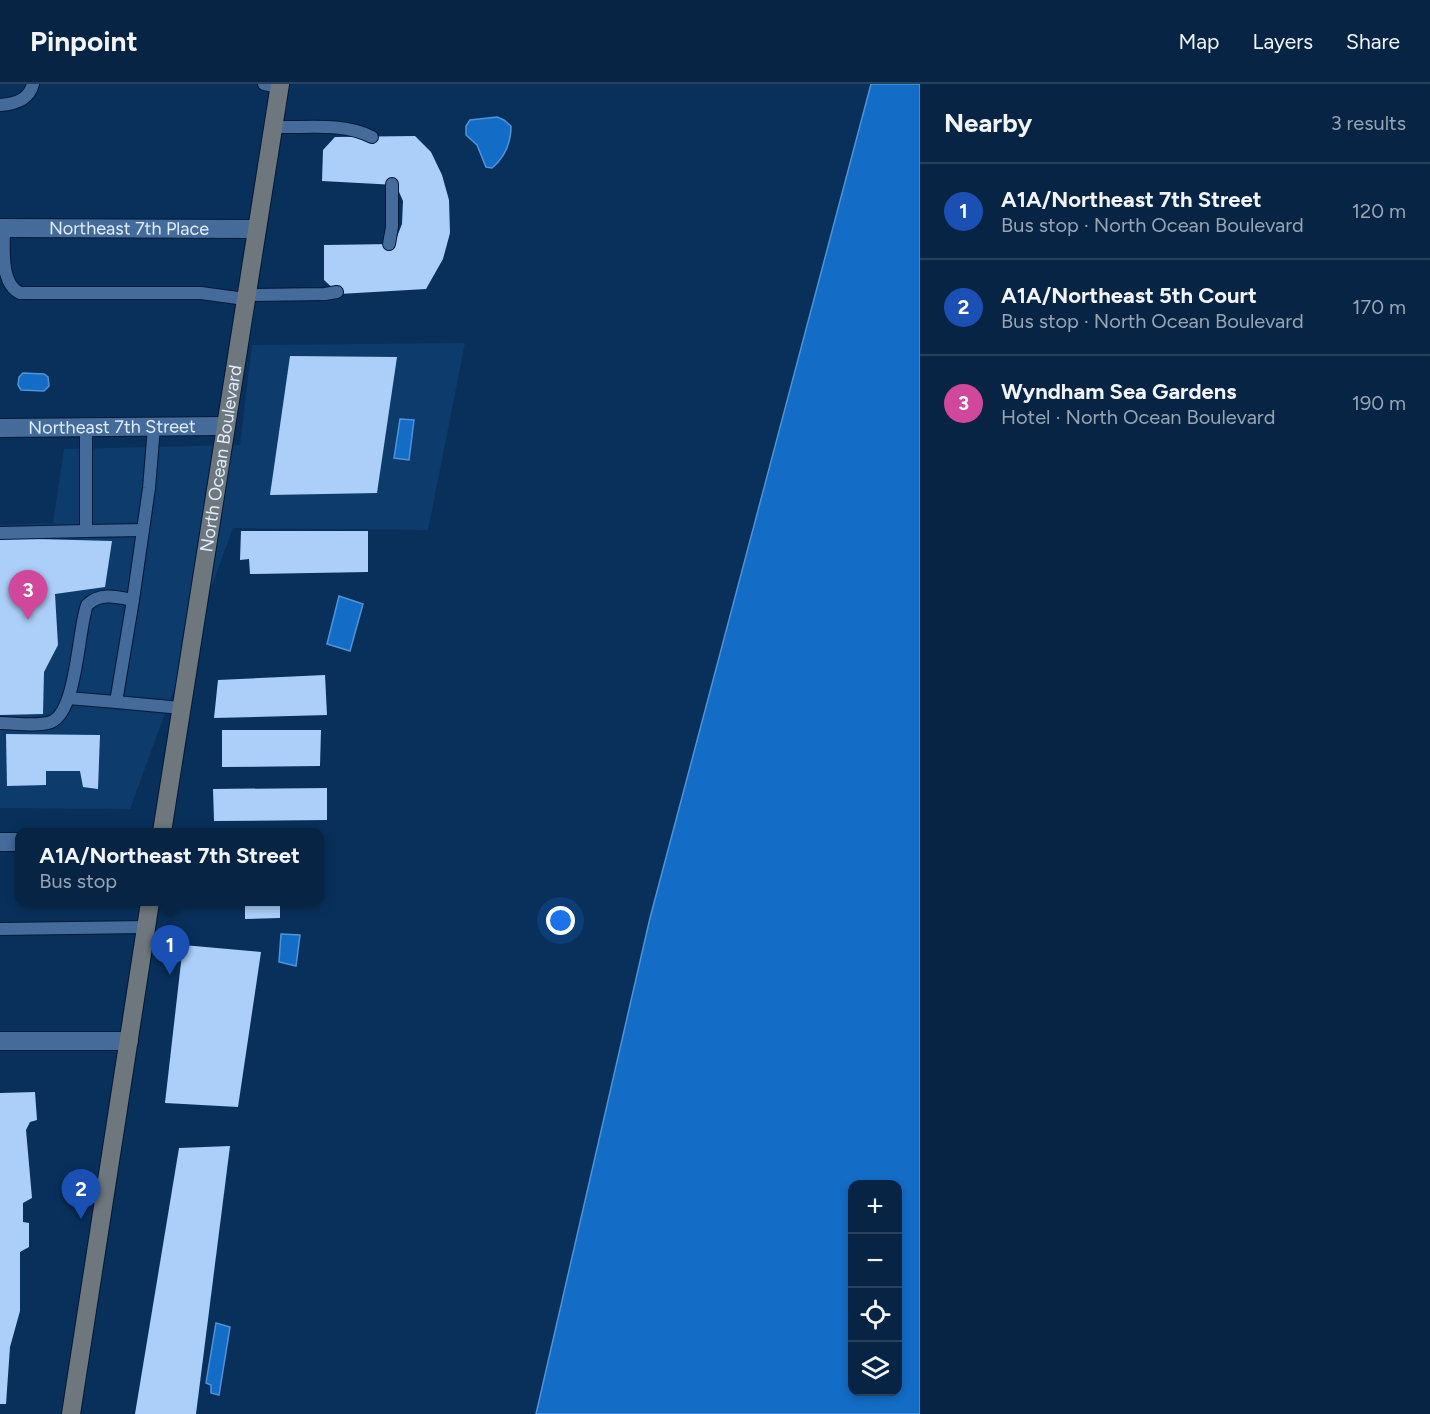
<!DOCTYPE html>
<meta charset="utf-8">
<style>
body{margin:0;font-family:Figtree,sans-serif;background:#15304f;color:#f1f3f6}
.controls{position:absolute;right:18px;bottom:18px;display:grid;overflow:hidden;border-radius:12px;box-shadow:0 3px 9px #0003}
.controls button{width:54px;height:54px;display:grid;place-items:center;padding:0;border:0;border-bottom:2px solid #28415d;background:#072444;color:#f1f3f6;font:30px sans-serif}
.you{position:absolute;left:561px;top:837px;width:21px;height:21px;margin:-15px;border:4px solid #fff;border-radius:50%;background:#1a73e8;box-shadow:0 0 0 9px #1a73e833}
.badge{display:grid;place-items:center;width:39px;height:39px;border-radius:50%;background:#d93025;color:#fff;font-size:20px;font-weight:700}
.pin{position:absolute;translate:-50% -50px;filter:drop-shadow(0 2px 3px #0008)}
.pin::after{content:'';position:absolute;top:32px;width:21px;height:18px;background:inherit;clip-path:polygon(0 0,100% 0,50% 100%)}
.popup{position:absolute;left:15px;top:744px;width:309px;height:78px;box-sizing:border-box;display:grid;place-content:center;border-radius:12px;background:#072444;filter:drop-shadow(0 2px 4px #0005);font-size:20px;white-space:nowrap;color:#98a4b2}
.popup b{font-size:22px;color:#f1f3f6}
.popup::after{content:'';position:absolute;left:50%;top:100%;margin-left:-12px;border:12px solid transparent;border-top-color:#072444}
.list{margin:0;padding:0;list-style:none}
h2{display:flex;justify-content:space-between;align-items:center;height:78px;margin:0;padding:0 24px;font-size:26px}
h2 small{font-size:20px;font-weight:400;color:#98a4b2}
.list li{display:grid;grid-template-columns:39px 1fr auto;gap:18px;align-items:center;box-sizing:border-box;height:96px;padding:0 24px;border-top:2px solid #28415d}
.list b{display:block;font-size:22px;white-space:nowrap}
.list p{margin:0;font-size:20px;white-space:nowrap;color:#98a4b2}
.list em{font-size:20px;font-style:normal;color:#98a4b2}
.icon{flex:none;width:33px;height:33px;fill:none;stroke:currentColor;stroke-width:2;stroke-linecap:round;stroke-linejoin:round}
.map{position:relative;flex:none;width:920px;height:1330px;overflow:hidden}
header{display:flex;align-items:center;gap:36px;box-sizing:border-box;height:84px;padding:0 30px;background:#072444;border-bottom:2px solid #28415d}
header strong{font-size:28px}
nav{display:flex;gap:33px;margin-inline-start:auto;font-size:21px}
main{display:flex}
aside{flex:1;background:#072444}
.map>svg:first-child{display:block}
.built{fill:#0d3b6b}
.water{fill:#136cc6;stroke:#5093d7;stroke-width:1.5;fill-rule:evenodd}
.building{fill:#accff9}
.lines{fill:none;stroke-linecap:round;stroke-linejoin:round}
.lane-casing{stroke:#001837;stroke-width:14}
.street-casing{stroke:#001837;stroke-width:20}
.secondary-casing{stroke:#001837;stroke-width:20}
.lane{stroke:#446b9a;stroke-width:12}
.street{stroke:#446b9a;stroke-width:18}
.secondary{stroke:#6e777d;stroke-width:18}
.labels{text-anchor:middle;stroke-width:6;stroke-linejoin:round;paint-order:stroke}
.street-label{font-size:18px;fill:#e0edfe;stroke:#09192c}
</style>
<header>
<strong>Pinpoint</strong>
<nav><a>Map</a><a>Layers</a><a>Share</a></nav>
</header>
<main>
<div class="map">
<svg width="920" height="1330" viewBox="0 0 920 1330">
<rect width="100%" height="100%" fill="#09305b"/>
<!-- built -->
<polygon class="built" points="465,259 428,446 233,444 130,725 0,724 0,441 53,439 64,365 240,361 252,261"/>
<!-- water -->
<g class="water">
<path d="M871,0H920V1330H536L650,834ZM852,1100H898V1308H852Z"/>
<path d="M497,33L504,36L511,42C511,59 505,73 492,84L486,83L477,61L466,51V42L470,36Z"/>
<polygon points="23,289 44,290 48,293 49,302 44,307 21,306 18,301 19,293"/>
<polygon points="400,335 414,336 409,376 394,374"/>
<polygon points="339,512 363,520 350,567 327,560"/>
<polygon points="281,850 300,851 296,882 279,878"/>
<polygon points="216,1239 230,1243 219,1311 211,1309 211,1301 206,1299"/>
</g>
<!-- building -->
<g class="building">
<polygon points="415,52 431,68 442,91 449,116 450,149 443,175 426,205 339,210 324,196 324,161 394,160 402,140 403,117 396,101 322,97 323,66 335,53"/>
<polygon points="290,272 397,273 377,409 270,411"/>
<polygon points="241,447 368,447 368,488 250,490 249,475 240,476"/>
<polygon points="0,454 112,457 105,503 55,510 58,561 44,588 43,630 0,631"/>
<polygon points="325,591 327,631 214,634 218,596"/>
<polygon points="222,646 321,646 320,682 222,683"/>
<polygon points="6,650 100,651 98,705 83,703 80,687 46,687 46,701 7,702"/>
<polygon points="327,704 327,736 214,737 213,705"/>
<polygon points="245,818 280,818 280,834 245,835"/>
<polygon points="183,861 261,868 238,1023 165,1019"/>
<polygon points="35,1008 37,1036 30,1038 26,1046 32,1114 23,1119 23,1138 29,1139 29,1163 20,1168 20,1227 10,1263 6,1320 0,1320 0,1009"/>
<polygon points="230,1062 196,1330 135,1330 179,1064"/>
</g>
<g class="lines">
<defs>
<g id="lane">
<polyline points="264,0 279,3"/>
<path d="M0,21C15,20 29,16 33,0"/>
<path d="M273,43C305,44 343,38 372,53"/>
<path d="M4,144C4,164 0,200 20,209H201L245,215"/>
<polyline points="389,160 392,143 392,100"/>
<polyline points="246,211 325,210 337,208"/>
<polyline points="86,344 86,447 143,446"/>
<polyline points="0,449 86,447"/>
<polyline points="133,516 149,404 154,343"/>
<polyline points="116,618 181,624"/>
<path d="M0,639C15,639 36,643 51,638C77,628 78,545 87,521C100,508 118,513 133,516L116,618L68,614"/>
<polyline points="0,845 146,843"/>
</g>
<g id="street">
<path id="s1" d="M0,144L257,145"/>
<path id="s2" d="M0,344L225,342"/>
<polyline points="0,758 20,758"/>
<polyline points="0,957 129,957"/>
</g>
<g id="secondary">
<path id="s3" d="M162,748L280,0"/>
<polyline points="71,1330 150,818"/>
</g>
</defs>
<!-- lane casing -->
<use href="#lane" class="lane-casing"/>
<!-- street casing -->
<use href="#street" class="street-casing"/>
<!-- secondary casing -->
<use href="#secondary" class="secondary-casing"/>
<!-- lane -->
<use href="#lane" class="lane"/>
<!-- street -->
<use href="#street" class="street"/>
<!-- secondary -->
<use href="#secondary" class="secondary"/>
</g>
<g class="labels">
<!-- street labels -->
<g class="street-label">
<text dy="6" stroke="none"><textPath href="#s1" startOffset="129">Northeast 7th Place</textPath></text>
<text dy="6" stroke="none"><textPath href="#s2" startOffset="112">Northeast 7th Street</textPath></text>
<text dy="6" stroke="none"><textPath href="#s3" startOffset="378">North Ocean Boulevard</textPath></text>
</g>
</g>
</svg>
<div class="controls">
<button>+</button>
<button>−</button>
<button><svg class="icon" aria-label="locate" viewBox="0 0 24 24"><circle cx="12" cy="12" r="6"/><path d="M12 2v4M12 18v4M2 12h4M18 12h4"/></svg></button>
<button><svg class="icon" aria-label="layers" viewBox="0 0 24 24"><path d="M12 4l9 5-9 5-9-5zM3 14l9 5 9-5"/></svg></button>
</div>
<div class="you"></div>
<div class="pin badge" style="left:170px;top:891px;background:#1a4fb4">1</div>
<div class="popup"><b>A1A/Northeast 7th Street</b>Bus stop</div>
<div class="pin badge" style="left:81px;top:1135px;background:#1a4fb4">2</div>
<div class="pin badge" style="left:28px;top:536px;background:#d1479c">3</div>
</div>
<aside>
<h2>Nearby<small>3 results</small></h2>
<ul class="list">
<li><span class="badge" style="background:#1a4fb4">1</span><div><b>A1A/Northeast 7th Street</b><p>Bus stop · North Ocean Boulevard</p></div><em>120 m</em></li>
<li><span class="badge" style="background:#1a4fb4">2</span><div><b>A1A/Northeast 5th Court</b><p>Bus stop · North Ocean Boulevard</p></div><em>170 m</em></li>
<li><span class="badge" style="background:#d1479c">3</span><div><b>Wyndham Sea Gardens</b><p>Hotel · North Ocean Boulevard</p></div><em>190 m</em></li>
</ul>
</aside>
</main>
